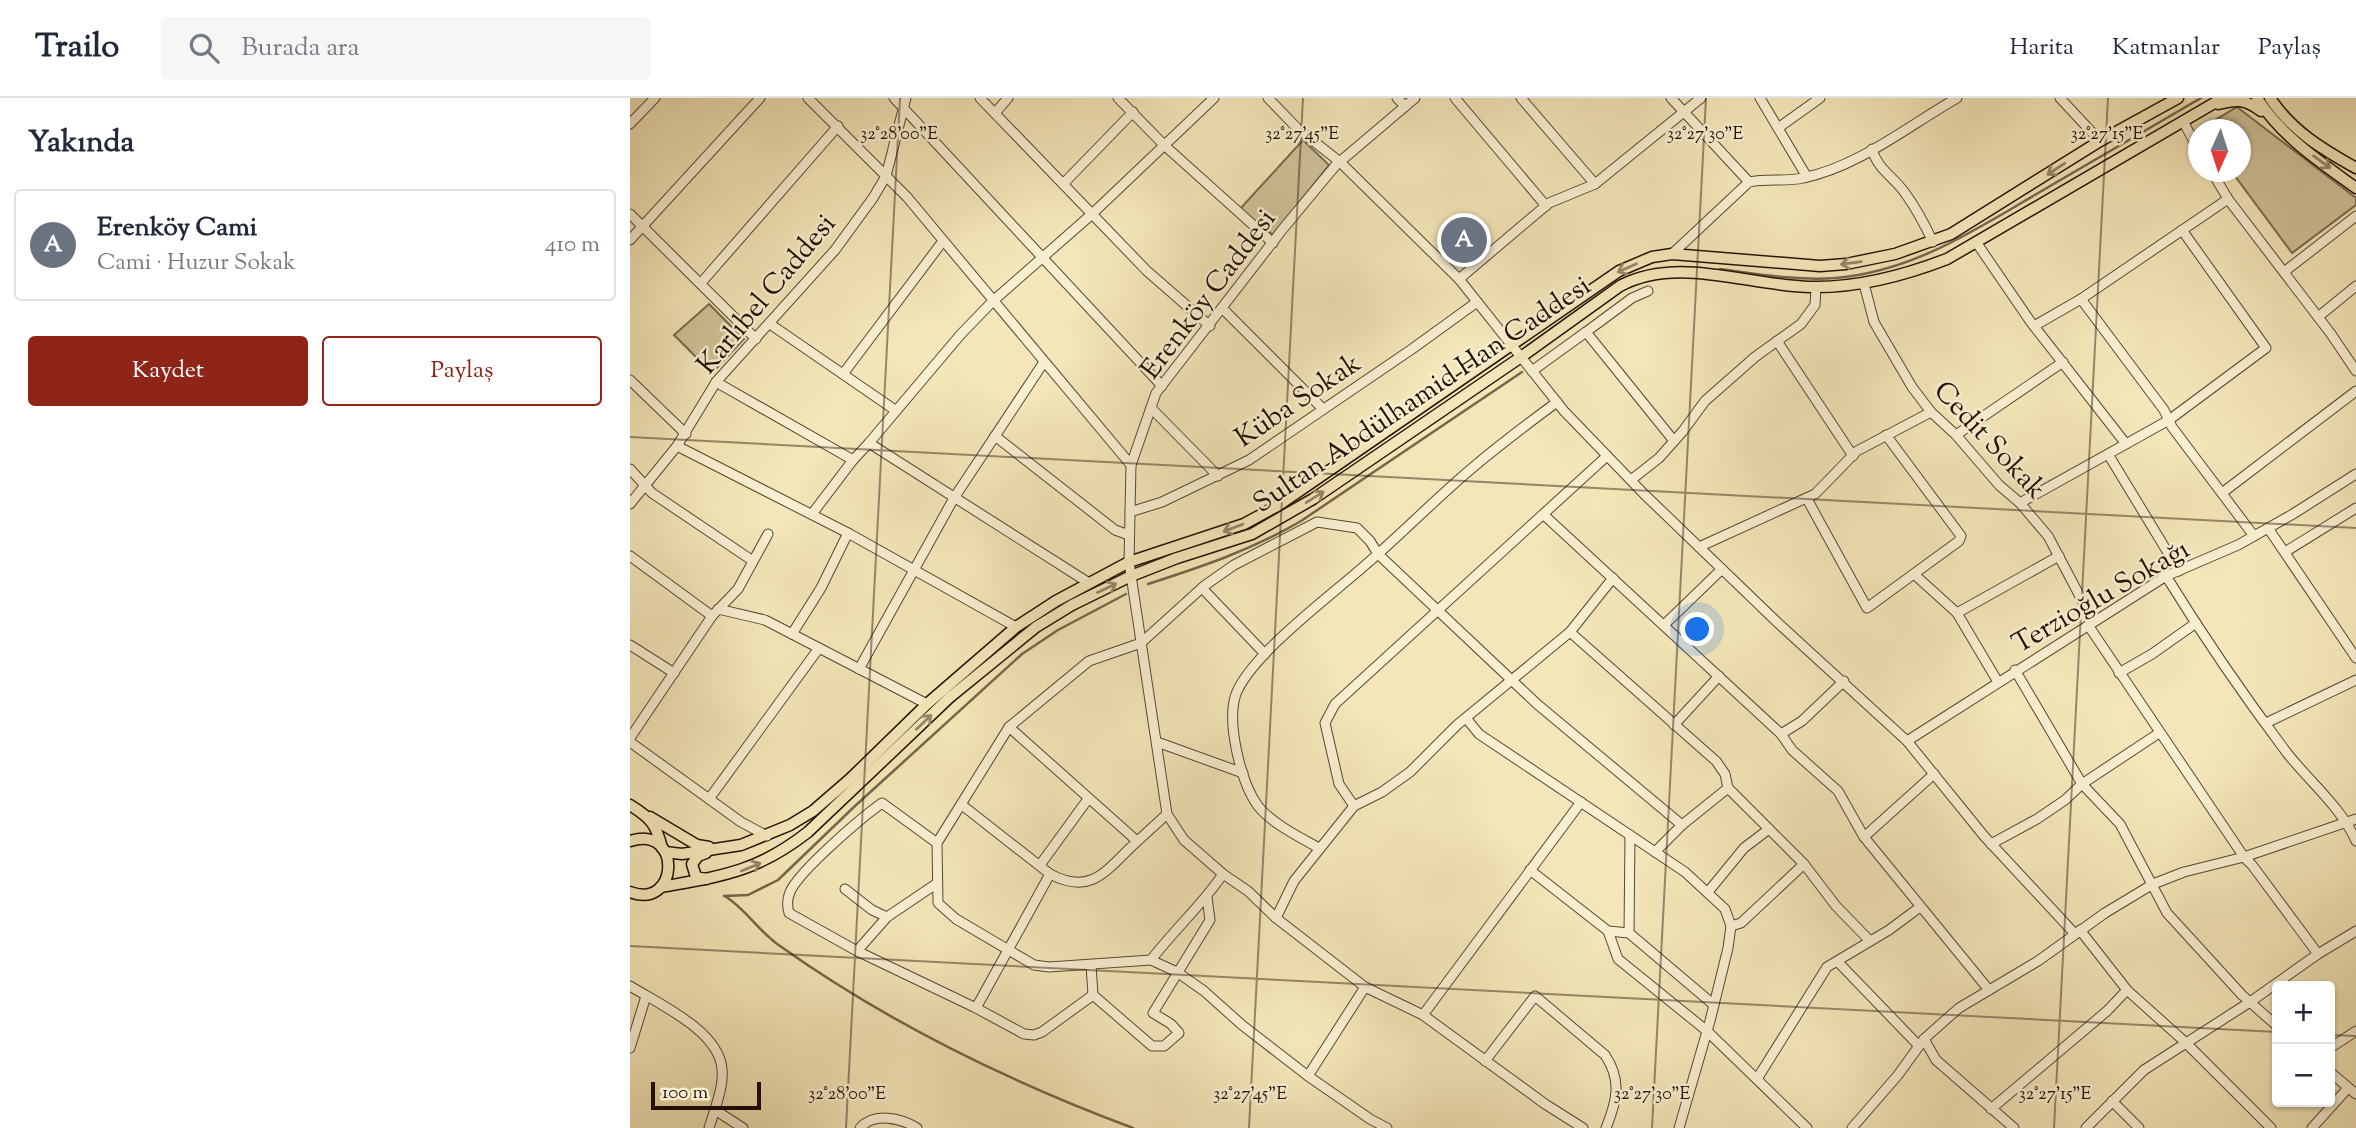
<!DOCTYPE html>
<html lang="tr">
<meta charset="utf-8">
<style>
body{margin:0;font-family:"Sorts Mill Goudy",serif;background:#f6f6f7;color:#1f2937}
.controls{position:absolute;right:21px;bottom:21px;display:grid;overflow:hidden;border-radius:7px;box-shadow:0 2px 5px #0004}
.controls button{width:63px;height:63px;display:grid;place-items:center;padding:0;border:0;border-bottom:2px solid #e0e1e3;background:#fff;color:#1f2937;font:35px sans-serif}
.compass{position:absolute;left:1558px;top:21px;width:63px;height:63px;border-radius:50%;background:#fff;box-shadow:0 2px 5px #0004;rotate:183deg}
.scale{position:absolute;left:21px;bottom:18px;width:110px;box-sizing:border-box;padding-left:7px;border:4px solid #231106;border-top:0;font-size:19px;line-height:24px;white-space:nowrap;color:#231106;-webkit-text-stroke:5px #f8efd1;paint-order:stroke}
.you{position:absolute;left:1068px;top:532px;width:24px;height:24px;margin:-18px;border:5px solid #fff;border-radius:50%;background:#1a73e8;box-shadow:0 0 0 10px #1a73e833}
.badge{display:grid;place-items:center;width:46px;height:46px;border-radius:50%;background:#8f2418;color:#fff;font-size:23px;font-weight:700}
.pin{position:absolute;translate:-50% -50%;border:4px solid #fff;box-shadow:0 2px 7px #0006}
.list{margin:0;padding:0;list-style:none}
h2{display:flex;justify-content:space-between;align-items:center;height:91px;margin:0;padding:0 28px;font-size:30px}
h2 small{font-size:23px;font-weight:400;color:#747a83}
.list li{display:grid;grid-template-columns:46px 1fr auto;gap:21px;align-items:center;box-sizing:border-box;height:112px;margin:0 14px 14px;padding:0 14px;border:2px solid #e0e1e3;border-radius:7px}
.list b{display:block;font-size:26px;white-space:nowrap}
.list p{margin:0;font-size:23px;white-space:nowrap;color:#747a83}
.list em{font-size:23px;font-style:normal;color:#747a83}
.actions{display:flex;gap:14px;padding:21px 28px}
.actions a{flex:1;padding:16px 0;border:2px solid #8f2418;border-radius:7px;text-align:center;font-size:24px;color:#8f2418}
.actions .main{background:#8f2418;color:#fff}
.icon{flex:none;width:38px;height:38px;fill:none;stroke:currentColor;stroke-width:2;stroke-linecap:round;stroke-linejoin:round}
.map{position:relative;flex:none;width:1726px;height:1030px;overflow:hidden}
header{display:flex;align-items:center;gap:42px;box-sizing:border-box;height:98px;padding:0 35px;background:#fff;border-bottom:2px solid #e0e1e3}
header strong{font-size:33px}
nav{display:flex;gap:38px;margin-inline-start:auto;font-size:24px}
.search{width:490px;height:63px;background:#f6f6f7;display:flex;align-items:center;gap:18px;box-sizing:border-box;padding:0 24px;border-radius:7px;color:#747a83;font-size:26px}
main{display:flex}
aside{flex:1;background:#fff}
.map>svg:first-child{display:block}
.green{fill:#d0c29a;stroke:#7a6a50;stroke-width:2}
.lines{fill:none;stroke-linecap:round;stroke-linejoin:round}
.stream{stroke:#76664c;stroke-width:2.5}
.minor-casing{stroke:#574632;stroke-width:11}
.major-casing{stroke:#231106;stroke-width:13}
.minor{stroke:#f8efd1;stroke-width:9}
.major{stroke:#f4e6b8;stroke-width:10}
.oneway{stroke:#968668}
.ticks{fill:none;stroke:#231106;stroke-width:2;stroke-opacity:0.45}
.labels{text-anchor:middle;stroke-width:5;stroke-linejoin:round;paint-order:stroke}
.street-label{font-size:28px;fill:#231106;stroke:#f8efd1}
.ticks-label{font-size:18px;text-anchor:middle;fill:#231106;stroke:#f8efd1;stroke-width:5;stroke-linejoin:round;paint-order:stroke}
</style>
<header>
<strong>Trailo</strong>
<div class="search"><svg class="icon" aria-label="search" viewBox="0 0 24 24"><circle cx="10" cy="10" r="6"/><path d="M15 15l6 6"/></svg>Burada ara</div>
<nav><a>Harita</a><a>Katmanlar</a><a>Paylaş</a></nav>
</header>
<main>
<aside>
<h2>Yakında<small></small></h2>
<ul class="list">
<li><span class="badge" style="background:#6b7280">A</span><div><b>Erenköy Cami</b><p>Cami · Huzur Sokak</p></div><em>410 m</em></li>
</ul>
<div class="actions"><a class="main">Kaydet</a><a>Paylaş</a></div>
</aside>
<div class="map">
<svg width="1726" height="1030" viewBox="0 0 1726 1030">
<rect width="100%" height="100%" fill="#f4e6b8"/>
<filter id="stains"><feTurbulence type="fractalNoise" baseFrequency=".00286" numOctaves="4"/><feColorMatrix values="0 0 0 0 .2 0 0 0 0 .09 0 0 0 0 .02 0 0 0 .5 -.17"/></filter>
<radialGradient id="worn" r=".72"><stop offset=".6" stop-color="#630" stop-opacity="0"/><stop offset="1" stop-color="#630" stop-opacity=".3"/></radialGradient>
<!-- green -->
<g class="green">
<polygon points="1607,9 1726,100 1726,107 1662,155 1602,74 1610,74 1610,32 1570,31"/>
<polygon points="673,42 699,67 643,137 610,111"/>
<polygon points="79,206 114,241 82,275 44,237"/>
</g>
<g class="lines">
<!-- stream -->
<g class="stream">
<path d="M1090,171C1128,176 1167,183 1206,180C1285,173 1348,130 1415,91C1467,61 1519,30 1571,0"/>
<path d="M518,486C571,469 622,452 671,423L892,274"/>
<polyline points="94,798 118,797 148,782 225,708 392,556 428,532 496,496"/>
<path d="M95,798C117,812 129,834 150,848C257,924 380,984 503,1030"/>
</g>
<defs>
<g id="minor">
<polyline points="178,0 277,99 501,367"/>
<polyline points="264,0 532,288"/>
<polyline points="350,0 517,173 580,228"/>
<polyline points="488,0 534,47 643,145"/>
<polyline points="638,0 667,30 710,64 829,181 934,313 1014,396 1148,525 1277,643 1354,738 1445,836"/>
<polyline points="767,0 775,8"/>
<polyline points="785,0 706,67 652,132 526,295 501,367 499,464 537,716 554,742 593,776 618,793 646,820 735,889 793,917 915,1006 953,1030"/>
<polyline points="825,0 916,108"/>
<polyline points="891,0 965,86"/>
<polyline points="1041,0 1119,84"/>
<polyline points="1130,0 1177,79"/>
<polyline points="1430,0 1470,43"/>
<polyline points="365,15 378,0"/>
<polyline points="1553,23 1568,51"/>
<polyline points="0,26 25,0"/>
<polyline points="1148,30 1190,0"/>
<path d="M1242,51C1247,71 1264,79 1275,95C1286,110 1295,127 1303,144"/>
<polyline points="1582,74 1598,101 1701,236 1726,273"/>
<polyline points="433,86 503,14"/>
<polyline points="0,116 126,241"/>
<polyline points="0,142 130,0"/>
<polyline points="1346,144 1400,223 1496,346"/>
<path d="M1042,156L1119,84C1137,80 1156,84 1173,80C1228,69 1278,28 1327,0"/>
<polyline points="1654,174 1726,118"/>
<polyline points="829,181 919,105 965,86 1071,0"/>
<polyline points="71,185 208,28"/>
<polyline points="1234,186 1244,224 1282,289 1301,314 1326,337 1369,387 1390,405 1418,438 1463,523"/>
<polyline points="1018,193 1002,200 956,234 1044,343"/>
<polyline points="1451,201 1534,312 1542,329 1624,438"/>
<polyline points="593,211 693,311"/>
<polyline points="1688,219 1726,188"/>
<polyline points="140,226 265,312"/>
<polyline points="1404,228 1451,201 1598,101"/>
<polyline points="1147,243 1223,358"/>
<polyline points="902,273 956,234"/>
<polyline points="213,276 313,143"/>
<polyline points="0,282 56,336"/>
<polyline points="86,284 223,362"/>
<polyline points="521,310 588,378"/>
<polyline points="1326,337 1433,264"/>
<polyline points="365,338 485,432 499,437"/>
<polyline points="239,345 459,485"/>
<polyline points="47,348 218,435 386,529"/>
<polyline points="1478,356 1549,473"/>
<polyline points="0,371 22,395 123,463"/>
<polyline points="1001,382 1029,360 1053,333 1075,303 1125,259 1171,226 1185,207 1186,189"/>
<polyline points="1592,395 1726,293"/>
<polyline points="1177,401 1237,510 1329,443 1331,438 1256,337"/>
<polyline points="1390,405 1539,322 1636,250 1552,132"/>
<polyline points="0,406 47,348 86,284 205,152 243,100 256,78 276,0"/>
<polyline points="500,414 532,404 619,362 782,251 847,204"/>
<polyline points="182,416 223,362 239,345 331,236 363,203 462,116 584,0"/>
<polyline points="914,417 1151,636 1162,652 1208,693 1234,739 1359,892"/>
<polyline points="1638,430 1726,560"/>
<polyline points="1069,449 1185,396 1227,353 1301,314"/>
<polyline points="1655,454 1726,410"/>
<polyline points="0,458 82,518"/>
<polyline points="1285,477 1327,515 1368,584"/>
<path d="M1536,478C1573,538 1614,598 1657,655C1680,684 1711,709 1726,743"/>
<polyline points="572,490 635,556"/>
<polyline points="88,511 135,522 297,606"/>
<polyline points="1327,515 1429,458"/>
<polyline points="1034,527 1092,471"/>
<polyline points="1458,527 1614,759 1622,767 1688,856"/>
<polyline points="940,534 1086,663 1095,676 1098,690 1174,766 1206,808 1240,843"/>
<polyline points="162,536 191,490 218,435"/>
<polyline points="0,547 44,575"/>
<polyline points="229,571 324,400 414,264"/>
<polyline points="1385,572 1452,686 1490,726 1537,815 1612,897 1647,928"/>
<polyline points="1489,575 1522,556 1566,525"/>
<polyline points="836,620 849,636 1055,774 1095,811 1101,828 1098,850 1080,923 1049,1030"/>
<polyline points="1636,625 1726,582"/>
<polyline points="1044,627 1089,578"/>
<polyline points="379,629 507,743"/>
<polyline points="1151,636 1172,623 1214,583"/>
<polyline points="0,640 82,518 108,491 138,436"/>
<polyline points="1277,643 1536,478 1608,447 1663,416 1726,376"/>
<polyline points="0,644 111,724 137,738"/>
<polyline points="527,644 613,675"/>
<polyline points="79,701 189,550"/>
<path d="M332,707L420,776C458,796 473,777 500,750C512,739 525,727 537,716"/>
<polyline points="724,708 709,686 695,625 705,606 977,358"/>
<polyline points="1234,739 1304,676"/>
<path d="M307,745L252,705C231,720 169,773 160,794C157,801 157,808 159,815L227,853L346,910L394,936L404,937L412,934L463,897"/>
<polyline points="1361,746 1407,721 1435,702 1452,686 1529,635"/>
<path d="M689,750C671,740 641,725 628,708C611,685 596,624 606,596C621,557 699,499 733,469C772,436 808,398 847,366C873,344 900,324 927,304"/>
<polyline points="1025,754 1052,727 1098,690"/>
<polyline points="410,767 458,701"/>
<polyline points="900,772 978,833 999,835 1084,907"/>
<polyline points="215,791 242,812 257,819"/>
<polyline points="1078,794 1114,750 1139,731"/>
<polyline points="646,820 664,783 724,708 752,694 780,674 827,627 940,534 983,480"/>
<polyline points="1101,828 1111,825 1174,766"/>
<polyline points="1450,832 1497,892 1555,944 1641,1030"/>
<polyline points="978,833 988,861 1077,933 1177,1030"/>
<polyline points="999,835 1000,737"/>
<polyline points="227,853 257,819 306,786"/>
<path d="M521,862C544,832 572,807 593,776"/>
<polyline points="1208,864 1289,948"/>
<polyline points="461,867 463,897 522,948 534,948 549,935 541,926 523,915 580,822 577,799"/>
<path d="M0,888C29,906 89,933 92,971C94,989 84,1013 79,1030"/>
<polyline points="735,889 678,978 740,1021 757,1030"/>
<polyline points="346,910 420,776"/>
<polyline points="793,917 951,704"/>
<polyline points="1294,941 1306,962 1384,1030"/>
<polyline points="0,950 16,898"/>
<polyline points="1700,950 1726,933"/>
<path d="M855,963L905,898L975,957C992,982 987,1003 976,1030"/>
<polyline points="1700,974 1726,996"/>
<polyline points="678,978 612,927 574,893 547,874 521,862 419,869 404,867 326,821 308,805 307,745 379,629 459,563 511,545 574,488 604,467 687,424 727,430 740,443 748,456 907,606 1052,727"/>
<polyline points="1127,981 1197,869 1259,832 1290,809"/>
<polyline points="1482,1003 1509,1030"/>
<polyline points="1361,1011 1477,913 1497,892"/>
<polyline points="85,1012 113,1030"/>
<path d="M230,1030C244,1014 271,1020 287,1030"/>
<polyline points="1222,1030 1268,977 1294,941 1329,910 1408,863 1475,815 1523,786 1554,774 1614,759 1726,721"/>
<polyline points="1456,1030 1514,972 1620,904 1688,856 1726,833"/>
<polyline points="1682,1030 1718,990"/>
</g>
<g id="major">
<path d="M1627,0C1652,39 1689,63 1726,90"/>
<path d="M1640,0C1662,33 1692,51 1726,70"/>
<path d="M1588,6C1607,1 1615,1 1631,13"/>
<path d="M0,707C21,720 26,726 32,750"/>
<polyline points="20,719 67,747 79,749"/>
<path d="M0,743C53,726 49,813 0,794"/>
<polyline points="35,754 52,756 111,747 160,727 183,713 220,681 297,606 386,529 426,503 499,464 614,426 649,407 989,173 1022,159 1042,156 1190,168 1216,166 1265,156 1321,136 1470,43 1548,0"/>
<polyline points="76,781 66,779 62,766 68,758 76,755"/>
<path d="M31,789C92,778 127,774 178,734L319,600L406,529L442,507L501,478L547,460L622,436L683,401L891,259L990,188C1048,157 1118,188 1181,189C1228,190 1273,178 1317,161L1593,0"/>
</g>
</defs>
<!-- minor casing -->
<use href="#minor" class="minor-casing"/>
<!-- major casing -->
<use href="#major" class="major-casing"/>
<!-- minor -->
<use href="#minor" class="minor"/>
<!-- major -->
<use href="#major" class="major"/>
</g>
<!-- one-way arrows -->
<defs><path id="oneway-shaft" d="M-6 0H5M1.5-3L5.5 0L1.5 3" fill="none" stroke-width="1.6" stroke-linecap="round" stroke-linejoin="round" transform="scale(1.75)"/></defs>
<g class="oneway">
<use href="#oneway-shaft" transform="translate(1692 64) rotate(36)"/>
<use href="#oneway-shaft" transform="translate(1426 71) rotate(147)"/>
<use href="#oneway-shaft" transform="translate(1221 165) rotate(172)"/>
<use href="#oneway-shaft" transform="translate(997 170) rotate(156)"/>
<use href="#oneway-shaft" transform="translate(685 399) rotate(-32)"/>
<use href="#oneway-shaft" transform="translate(603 430) rotate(159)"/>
<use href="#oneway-shaft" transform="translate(477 490) rotate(-25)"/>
<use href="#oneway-shaft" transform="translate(294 624) rotate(-44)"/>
<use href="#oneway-shaft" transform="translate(121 769) rotate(-22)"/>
</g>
<!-- ticks -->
<path class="ticks" d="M0,339L1726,430M0,848L1647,934M1700,937L1726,938M216,1030L270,0M619,1030L673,0M1022,1030L1076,0M1424,1030L1478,0"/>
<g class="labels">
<!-- street labels -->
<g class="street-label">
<text transform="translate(135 195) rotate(-50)" y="10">Karlıbel Caddesi</text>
<text transform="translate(577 195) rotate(-53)" y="10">Erenköy Caddesi</text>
<text transform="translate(791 295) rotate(-34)" y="10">Sultan Abdülhamid Han Caddesi</text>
<text transform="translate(667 301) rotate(-34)" y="10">Küba Sokak</text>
<text transform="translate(1361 341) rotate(47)" y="10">Cedit Sokak</text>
<text transform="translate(1470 497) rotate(-30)" y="10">Terzioğlu Sokağı</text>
</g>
</g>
<g class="ticks-label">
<text x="269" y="41">32°28'00"E</text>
<text x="672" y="41">32°27'45"E</text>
<text x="1075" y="41">32°27'30"E</text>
<text x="1477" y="41">32°27'15"E</text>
<text x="217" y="1001">32°28'00"E</text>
<text x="620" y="1001">32°27'45"E</text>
<text x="1022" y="1001">32°27'30"E</text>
<text x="1425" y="1001">32°27'15"E</text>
</g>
<rect width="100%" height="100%" filter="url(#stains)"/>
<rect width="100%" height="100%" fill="url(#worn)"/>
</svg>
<div class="controls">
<button>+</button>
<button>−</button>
</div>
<svg class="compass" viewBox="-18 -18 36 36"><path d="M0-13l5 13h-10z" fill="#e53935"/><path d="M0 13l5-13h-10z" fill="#747a83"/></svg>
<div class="scale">100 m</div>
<div class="you"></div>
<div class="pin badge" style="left:834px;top:142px;background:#6b7280">A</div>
</div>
</main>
